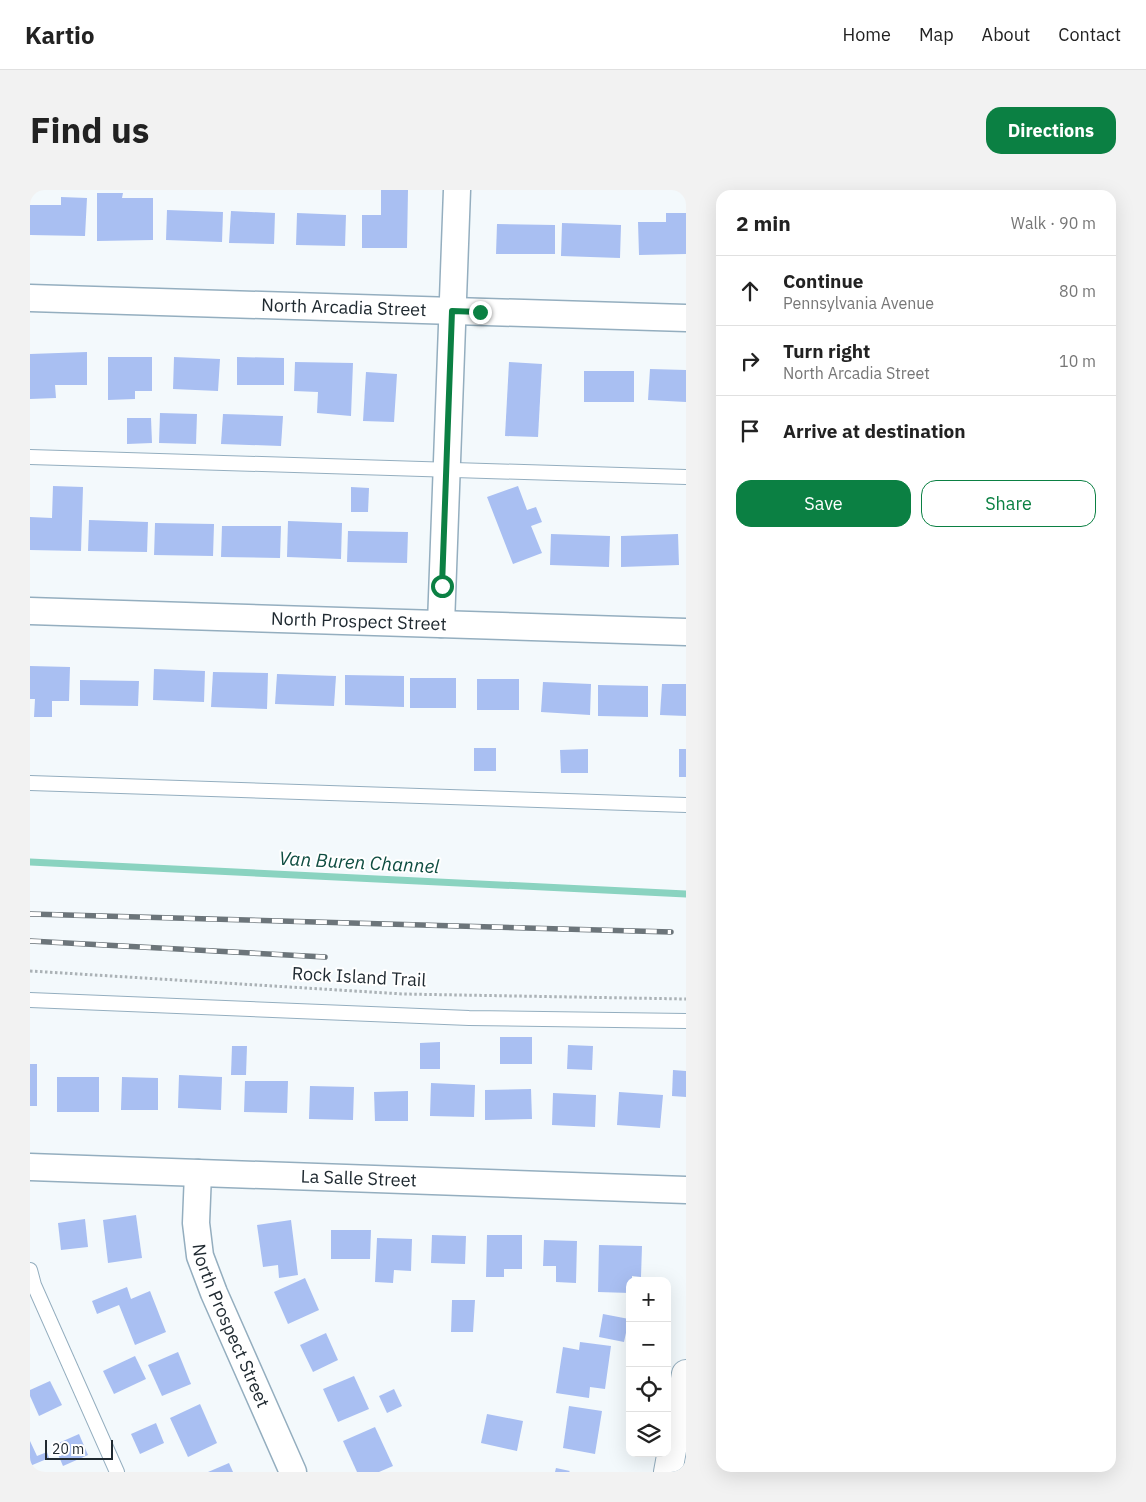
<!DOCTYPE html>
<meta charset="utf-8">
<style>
body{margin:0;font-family:"IBM Plex Sans",sans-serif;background:#f2f2f2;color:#222}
.controls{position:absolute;right:15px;bottom:15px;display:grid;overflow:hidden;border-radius:10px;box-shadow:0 5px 20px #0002}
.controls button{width:45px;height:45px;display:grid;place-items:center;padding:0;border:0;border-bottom:1px solid #e0e0e0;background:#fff;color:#222;font:25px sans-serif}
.scale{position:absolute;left:15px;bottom:12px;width:68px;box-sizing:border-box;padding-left:5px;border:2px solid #202a31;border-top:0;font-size:14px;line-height:18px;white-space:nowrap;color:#202a31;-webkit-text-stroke:4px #fff;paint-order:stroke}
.stop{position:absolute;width:15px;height:15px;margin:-11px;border:4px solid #0b8043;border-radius:50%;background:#fff}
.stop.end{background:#0b8043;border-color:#fff;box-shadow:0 1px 5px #0008}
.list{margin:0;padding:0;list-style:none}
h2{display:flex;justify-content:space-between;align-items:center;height:65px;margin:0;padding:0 20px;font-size:21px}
h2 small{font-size:16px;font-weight:400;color:#767676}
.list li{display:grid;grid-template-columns:32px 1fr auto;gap:15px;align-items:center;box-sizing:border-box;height:70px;padding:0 20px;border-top:1px solid #e0e0e0}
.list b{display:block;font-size:19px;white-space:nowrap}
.list p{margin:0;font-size:16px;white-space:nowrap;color:#767676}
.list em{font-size:16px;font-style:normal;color:#767676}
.actions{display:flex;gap:10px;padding:15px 20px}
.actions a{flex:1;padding:11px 0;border:1px solid #0b8043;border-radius:15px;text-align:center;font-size:18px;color:#0b8043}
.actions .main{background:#0b8043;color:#fff}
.icon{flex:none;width:28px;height:28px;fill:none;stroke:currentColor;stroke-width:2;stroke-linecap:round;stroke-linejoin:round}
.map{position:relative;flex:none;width:656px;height:1282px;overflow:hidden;border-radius:15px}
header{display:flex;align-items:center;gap:30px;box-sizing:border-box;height:70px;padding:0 25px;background:#fff;border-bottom:1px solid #e0e0e0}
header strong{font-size:24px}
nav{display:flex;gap:28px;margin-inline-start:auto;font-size:18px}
.intro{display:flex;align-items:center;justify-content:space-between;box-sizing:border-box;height:120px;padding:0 30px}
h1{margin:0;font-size:35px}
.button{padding:12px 22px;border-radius:15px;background:#0b8043;color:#fff;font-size:18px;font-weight:700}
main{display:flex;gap:30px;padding:0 30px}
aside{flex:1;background:#fff;border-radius:15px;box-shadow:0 5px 20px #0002}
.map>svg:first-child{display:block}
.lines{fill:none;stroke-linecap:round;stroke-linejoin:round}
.stream{stroke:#8ad3c0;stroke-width:7}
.building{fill:#a9bff2}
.lane-casing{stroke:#94aebf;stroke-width:16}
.street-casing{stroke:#94aebf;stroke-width:29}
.secondary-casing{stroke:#94aebf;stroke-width:30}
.path{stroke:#abb2b6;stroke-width:3;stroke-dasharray:2.5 2.5;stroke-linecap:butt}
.lane{stroke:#fff;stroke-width:14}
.street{stroke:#fff;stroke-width:26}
.secondary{stroke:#fff;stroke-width:28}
.rail-casing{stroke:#6c757a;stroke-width:5.5}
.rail{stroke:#fff;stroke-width:4;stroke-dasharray:11;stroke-linecap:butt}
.route{stroke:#0b8043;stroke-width:6}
.labels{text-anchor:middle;stroke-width:4;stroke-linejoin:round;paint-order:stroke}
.street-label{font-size:18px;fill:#202a31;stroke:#fff}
.water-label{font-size:19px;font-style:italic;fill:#0f4d41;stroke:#fff}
</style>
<header>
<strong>Kartio</strong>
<nav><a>Home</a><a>Map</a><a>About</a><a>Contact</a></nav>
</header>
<div class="intro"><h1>Find us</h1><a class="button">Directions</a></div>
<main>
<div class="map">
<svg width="656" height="1282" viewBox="0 0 656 1282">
<rect width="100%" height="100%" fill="#f3f9fc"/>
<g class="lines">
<!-- stream -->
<polyline class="stream" points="0,672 656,704"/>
</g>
<!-- building -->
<g class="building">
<polygon points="351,0 378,0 377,58 332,58 332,25 351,25"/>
<polygon points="67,3 93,3 92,8 123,8 123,50 67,51"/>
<polygon points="31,7 57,8 55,46 0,45 0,15 31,15"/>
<polygon points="137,20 193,22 192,52 136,50"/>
<polygon points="201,21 245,23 244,54 199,53"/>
<polygon points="267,23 316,25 315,56 266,55"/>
<polygon points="636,23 656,23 656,64 609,65 608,32 636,32"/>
<polygon points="532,33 591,35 590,68 531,66"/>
<polygon points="467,34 525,35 525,64 466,64"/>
<polygon points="57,162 57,195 25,195 26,208 0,209 0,164"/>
<polygon points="78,167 122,167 122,201 105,201 105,209 78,210"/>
<polygon points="144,167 190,169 188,201 143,199"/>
<polygon points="207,167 254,168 254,195 207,195"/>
<polygon points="265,172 323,173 321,226 287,223 288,202 264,201"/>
<polygon points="479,172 512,174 508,247 475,246"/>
<polygon points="620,179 656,180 656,212 618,210"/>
<rect x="554" y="181" width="50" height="31"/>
<polygon points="336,182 367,184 364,232 333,231"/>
<polygon points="130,223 167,224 166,254 129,253"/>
<polygon points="193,224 253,226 251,256 191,254"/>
<polygon points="97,228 121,228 122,253 97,254"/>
<polygon points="23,296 53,297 51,361 0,360 0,327 22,328"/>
<polygon points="488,296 497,320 506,317 512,332 501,336 512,363 483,374 457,307"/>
<polygon points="321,297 339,298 338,322 321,322"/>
<polygon points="59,330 118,332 117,362 58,361"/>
<polygon points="258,331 312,333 311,369 257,367"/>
<polygon points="125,333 184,334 183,366 124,365"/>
<polygon points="192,336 251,336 250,368 191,367"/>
<polygon points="318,341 378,342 377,373 317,372"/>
<polygon points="521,344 580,346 579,377 520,375"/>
<polygon points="648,344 649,375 591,377 591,346"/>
<polygon points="0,476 40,477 39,511 22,511 22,527 4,527 5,509 0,509"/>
<polygon points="124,479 175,481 174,512 123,510"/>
<polygon points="183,482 238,483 237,519 181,517"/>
<polygon points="247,484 306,486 304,516 245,514"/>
<polygon points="315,485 374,486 374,517 315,515"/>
<rect x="380" y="488" width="46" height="30"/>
<rect x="447" y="489" width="42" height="31"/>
<polygon points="50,490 109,491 108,516 50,515"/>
<polygon points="513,492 561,494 560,525 511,522"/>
<polygon points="632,494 656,494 656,526 630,525"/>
<polygon points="568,495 618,496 618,527 568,526"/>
<rect x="444" y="558" width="22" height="23"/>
<polygon points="558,559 558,583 531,583 530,560"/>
<rect x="649" y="559" width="7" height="28"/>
<rect x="470" y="847" width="32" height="27"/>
<polygon points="410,852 410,879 390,879 390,853"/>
<polygon points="538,855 563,856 562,880 537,879"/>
<polygon points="202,856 217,856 216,885 201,885"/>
<rect x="0" y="874" width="7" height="42"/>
<polygon points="643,880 656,881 656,907 642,906"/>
<polygon points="149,885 192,887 191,920 148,918"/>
<rect x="27" y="887" width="42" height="35"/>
<polygon points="92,887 128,888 128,920 91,920"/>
<polygon points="215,891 258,891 257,923 214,922"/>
<polygon points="401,893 445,895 444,927 400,926"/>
<polygon points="280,896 324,897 323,930 279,929"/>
<polygon points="501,899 502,929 455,930 455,900"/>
<polygon points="378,901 378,931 345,931 344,902"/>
<polygon points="589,902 633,905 630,938 587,935"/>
<polygon points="523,903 566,905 565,937 522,935"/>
<polygon points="106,1025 112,1068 78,1073 73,1030"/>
<polygon points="55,1029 58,1057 31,1060 28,1033"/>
<polygon points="261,1030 268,1085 249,1088 248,1075 233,1077 227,1035"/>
<polygon points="301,1040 341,1040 340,1069 301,1069"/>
<polygon points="402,1045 436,1046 435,1074 401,1073"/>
<polygon points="457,1045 492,1045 492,1079 474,1079 474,1087 456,1087"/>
<polygon points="347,1048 382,1049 381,1081 364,1080 363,1093 345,1092"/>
<polygon points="514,1050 547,1051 546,1093 526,1092 526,1076 513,1076"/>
<polygon points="569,1055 612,1056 611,1087 602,1086 602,1091 600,1091 600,1103 568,1102"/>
<polygon points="275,1088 289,1120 258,1134 244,1102"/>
<polygon points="97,1097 101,1109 120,1101 136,1142 105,1155 89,1115 67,1124 62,1111"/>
<polygon points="422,1110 445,1110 443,1142 421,1142"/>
<polygon points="573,1124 599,1129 594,1152 569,1147"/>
<polygon points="296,1143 308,1170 283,1182 270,1155"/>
<polygon points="550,1152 581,1156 575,1199 560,1197 559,1208 526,1203 533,1157 549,1160"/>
<polygon points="148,1162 161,1194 132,1206 118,1175"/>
<polygon points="105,1166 116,1189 84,1204 73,1181"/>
<polygon points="324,1186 339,1219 308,1232 293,1199"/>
<polygon points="20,1191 32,1215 9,1226 0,1206 0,1200"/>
<polygon points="364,1199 372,1216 357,1223 349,1206"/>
<polygon points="170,1214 187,1253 158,1267 140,1228"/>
<polygon points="539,1216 572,1221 565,1264 533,1258"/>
<polygon points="457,1224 493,1231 487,1261 451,1253"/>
<polygon points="126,1233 134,1253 110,1264 101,1244"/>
<polygon points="345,1237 363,1276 349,1282 327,1282 313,1251"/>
<polygon points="49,1244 58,1265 33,1276 24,1255"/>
<polygon points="0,1251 7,1266 17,1262 19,1268 0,1276"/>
<polygon points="199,1273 203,1282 178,1282"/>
<polygon points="526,1278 540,1281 539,1282 525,1282"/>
</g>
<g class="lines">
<defs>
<g id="lane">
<polyline points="0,267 656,287"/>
<polyline points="0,593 656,615"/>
<polyline points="0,810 439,828 656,831"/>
<polyline points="0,1080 4,1095 87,1282"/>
</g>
<g id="street">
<path id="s1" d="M0,108L656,128"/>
<path id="s2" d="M0,421L656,442"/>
<polyline points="411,434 427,0"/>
<path id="s3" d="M0,977L656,1000"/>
<path id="s4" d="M168,983L166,1033L170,1066L184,1103L263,1282"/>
</g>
<polyline id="secondary" points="638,1282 656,1184"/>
</defs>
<!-- lane casing -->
<use href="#lane" class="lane-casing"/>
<!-- street casing -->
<use href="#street" class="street-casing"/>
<!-- secondary casing -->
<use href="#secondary" class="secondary-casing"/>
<!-- path -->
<polyline class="path" points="0,781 373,804 656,809"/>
<!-- lane -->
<use href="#lane" class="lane"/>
<!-- street -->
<use href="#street" class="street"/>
<!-- secondary -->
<use href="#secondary" class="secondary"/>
<defs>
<g id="rail">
<polyline points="0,724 641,742"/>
<polyline points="0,751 295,767"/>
</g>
</defs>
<!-- rail casing -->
<use href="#rail" class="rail-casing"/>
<!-- rail -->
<use href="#rail" class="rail"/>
</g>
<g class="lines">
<!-- route -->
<polyline class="route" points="412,396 422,121 450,122"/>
</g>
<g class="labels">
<!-- street labels -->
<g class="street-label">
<text dy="6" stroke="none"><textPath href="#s1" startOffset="314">North Arcadia Street</textPath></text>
<text dy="6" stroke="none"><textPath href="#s2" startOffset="329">North Prospect Street</textPath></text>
<text transform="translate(329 787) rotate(3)" y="6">Rock Island Trail</text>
<text dy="6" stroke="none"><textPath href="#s3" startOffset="329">La Salle Street</textPath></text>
<text dy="6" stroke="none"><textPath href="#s4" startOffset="159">North Prospect Street</textPath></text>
</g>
<!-- water labels -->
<g class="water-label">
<text transform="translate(329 672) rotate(3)" y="7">Van Buren Channel</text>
</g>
</g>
</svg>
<div class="controls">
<button>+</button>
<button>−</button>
<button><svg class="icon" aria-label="locate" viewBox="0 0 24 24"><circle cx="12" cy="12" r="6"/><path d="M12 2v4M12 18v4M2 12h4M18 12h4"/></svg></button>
<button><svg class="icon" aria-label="layers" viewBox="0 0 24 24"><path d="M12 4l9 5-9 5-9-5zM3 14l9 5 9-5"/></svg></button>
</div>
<div class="scale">20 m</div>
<div class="stop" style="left:412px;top:396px"></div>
<div class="stop end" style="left:450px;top:122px"></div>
</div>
<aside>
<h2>2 min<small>Walk · 90 m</small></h2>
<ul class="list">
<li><svg class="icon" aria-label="ahead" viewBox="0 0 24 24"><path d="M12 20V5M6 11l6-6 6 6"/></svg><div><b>Continue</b><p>Pennsylvania Avenue</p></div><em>80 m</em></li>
<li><svg class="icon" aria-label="right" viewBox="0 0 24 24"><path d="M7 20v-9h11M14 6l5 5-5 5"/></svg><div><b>Turn right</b><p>North Arcadia Street</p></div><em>10 m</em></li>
<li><svg class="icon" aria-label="arrive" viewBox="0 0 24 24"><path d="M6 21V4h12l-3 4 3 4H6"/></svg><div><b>Arrive at destination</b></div></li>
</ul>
<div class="actions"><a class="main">Save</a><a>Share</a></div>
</aside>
</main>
